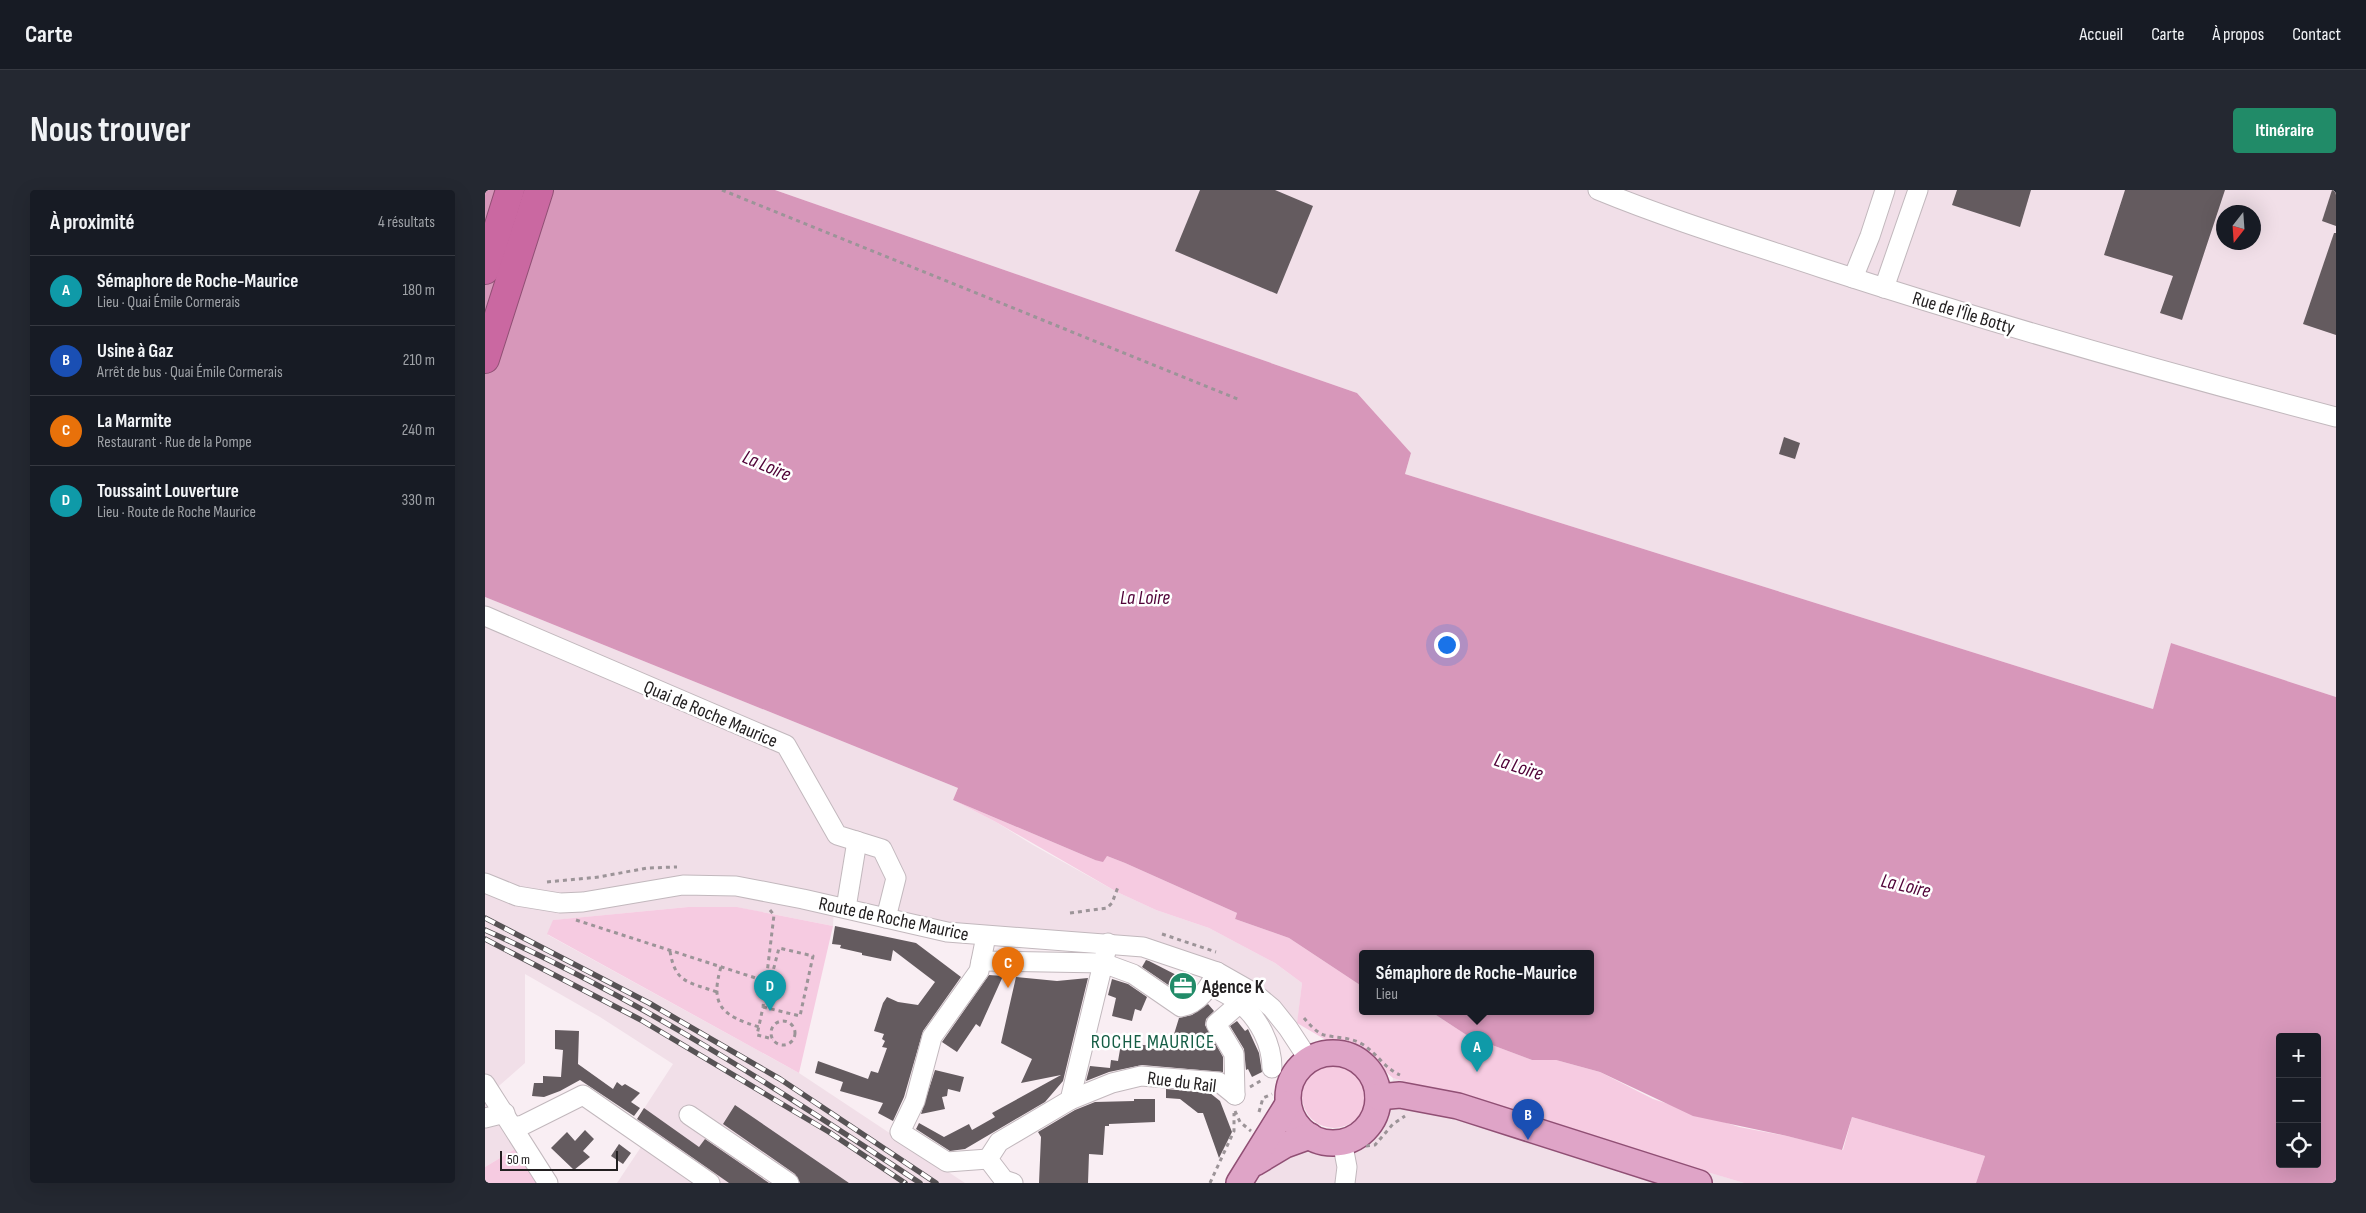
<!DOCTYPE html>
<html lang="fr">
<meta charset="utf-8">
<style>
body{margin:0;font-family:"Sofia Sans Condensed",sans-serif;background:#242831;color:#f1f3f6}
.controls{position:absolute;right:15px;bottom:15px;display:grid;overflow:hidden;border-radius:5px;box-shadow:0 5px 20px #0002}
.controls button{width:45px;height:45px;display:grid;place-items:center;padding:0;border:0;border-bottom:1px solid #363941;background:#171b24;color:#f1f3f6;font:25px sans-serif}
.compass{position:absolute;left:1731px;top:15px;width:45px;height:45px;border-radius:50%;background:#171b24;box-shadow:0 5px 20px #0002;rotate:197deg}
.scale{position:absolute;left:15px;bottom:12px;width:118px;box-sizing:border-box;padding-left:5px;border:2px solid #232021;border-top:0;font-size:14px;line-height:18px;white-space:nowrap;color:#232021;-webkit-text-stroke:4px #fff;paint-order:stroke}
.you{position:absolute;left:961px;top:454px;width:18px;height:18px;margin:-12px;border:4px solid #fff;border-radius:50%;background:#1a73e8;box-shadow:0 0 0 8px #1a73e833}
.badge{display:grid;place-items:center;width:32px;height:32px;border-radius:50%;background:#218b68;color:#fff;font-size:16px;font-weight:700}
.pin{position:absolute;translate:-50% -41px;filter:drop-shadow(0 1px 2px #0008)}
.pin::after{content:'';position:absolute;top:26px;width:18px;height:15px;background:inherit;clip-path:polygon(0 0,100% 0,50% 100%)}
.popup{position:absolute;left:874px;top:760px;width:235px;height:65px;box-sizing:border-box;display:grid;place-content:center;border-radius:5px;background:#171b24;filter:drop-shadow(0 1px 4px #0005);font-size:16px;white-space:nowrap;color:#9ea1a6}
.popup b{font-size:19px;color:#f1f3f6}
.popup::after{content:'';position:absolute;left:50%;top:100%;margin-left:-10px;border:10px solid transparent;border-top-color:#171b24}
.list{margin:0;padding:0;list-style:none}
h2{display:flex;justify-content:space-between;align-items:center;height:65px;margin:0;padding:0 20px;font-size:21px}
h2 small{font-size:16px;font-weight:400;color:#9ea1a6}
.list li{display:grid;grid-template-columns:32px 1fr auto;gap:15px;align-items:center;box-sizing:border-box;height:70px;padding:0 20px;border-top:1px solid #363941}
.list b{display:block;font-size:19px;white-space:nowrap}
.list p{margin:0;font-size:16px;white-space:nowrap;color:#9ea1a6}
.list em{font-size:16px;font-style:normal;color:#9ea1a6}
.icon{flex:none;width:28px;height:28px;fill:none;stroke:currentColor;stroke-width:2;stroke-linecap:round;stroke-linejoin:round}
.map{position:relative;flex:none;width:1851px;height:993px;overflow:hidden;border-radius:5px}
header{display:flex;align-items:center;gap:30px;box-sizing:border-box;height:70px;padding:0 25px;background:#171b24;border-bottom:1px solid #363941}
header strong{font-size:24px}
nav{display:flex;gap:28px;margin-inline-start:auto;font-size:18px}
.intro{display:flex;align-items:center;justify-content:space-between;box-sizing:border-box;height:120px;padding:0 30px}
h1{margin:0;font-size:35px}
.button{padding:12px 22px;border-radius:5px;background:#218b68;color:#fff;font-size:18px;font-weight:700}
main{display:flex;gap:30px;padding:0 30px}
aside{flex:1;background:#171b24;border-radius:5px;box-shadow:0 5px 20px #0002}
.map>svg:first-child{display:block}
.built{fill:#f1dfe8;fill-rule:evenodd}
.green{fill:#f6cbe1}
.water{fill:#d797ba;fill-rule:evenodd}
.building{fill:#645b5f}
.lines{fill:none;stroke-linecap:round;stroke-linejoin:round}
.minor-casing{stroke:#c2b8bd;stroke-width:21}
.major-casing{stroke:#904f74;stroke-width:28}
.highway-casing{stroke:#904f74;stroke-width:30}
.path{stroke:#9c9498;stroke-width:3;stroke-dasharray:4 4;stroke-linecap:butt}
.minor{stroke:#fff;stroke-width:19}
.major{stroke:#dfa4c7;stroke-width:25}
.highway{stroke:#ca68a1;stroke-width:28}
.rail-casing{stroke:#575355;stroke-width:5.5}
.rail{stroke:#fff;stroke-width:4;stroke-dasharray:11;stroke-linecap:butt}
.labels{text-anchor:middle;stroke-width:5;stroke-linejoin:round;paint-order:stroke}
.street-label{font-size:19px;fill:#232021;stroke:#fff}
.poi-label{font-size:19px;font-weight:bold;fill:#232021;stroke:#fff;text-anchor:start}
.water-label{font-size:20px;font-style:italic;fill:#500237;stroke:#fff}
.neighbourhood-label{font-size:20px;letter-spacing:1px;fill:#155d45;stroke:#fff}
</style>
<header>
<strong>Carte</strong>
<nav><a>Accueil</a><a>Carte</a><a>À propos</a><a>Contact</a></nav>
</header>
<div class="intro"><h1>Nous trouver</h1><a class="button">Itinéraire</a></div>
<main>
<aside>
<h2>À proximité<small>4 résultats</small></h2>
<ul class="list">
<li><span class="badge" style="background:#0f9aa8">A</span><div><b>Sémaphore de Roche-Maurice</b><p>Lieu · Quai Émile Cormerais</p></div><em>180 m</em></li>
<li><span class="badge" style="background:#1a4fb4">B</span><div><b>Usine à Gaz</b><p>Arrêt de bus · Quai Émile Cormerais</p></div><em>210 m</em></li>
<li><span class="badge" style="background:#e8710a">C</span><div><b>La Marmite</b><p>Restaurant · Rue de la Pompe</p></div><em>240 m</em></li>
<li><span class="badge" style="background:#0f9aa8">D</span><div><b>Toussaint Louverture</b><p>Lieu · Route de Roche Maurice</p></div><em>330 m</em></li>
</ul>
</aside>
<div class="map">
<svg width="1851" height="993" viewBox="0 0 1851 993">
<rect width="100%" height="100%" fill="#f9eef3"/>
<!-- built -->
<g class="built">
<path d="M290,0H1851V507L1686,453L1668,519L920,284L926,263L872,203ZM1738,22H1768V52H1738Z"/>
<polygon points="0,407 473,598 468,610 511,632 548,655 632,702 671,720 724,738 790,773 817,793 811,844 749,785 668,758 510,745 349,716 348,736 251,717 203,717 69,730 63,745 314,883 480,993 132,993 162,948 147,937 188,874 115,827 40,784 40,873 0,908"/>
<polygon points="908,888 1034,924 1259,993 740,993 793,922 798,933 811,949 827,960 848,964 869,961 894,942 904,925"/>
<polygon points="0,913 30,959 0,977"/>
</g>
<!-- green -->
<g class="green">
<polygon points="468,610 610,670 622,666 640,673 752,723 750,729 804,748 878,797 878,821 938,821 951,825 983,846 1047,870 1071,870 1115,882 1168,909 1254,937 1302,946 1358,960 1367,927 1500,966 1491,993 1259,993 908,888 869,855 841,850 812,833 817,793 790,773 754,754 724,738 671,720 632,702 511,632"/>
<polygon points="203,717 252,717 348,736 314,883 62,744 68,730"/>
<circle cx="849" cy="906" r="32"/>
<polygon points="30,959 52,993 0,993 0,977"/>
</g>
<!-- water -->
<path class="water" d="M0,0H290L872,203L926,263L920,284L1668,519L1686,453L1851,507V993H1491L1500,966L1367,927L1357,960L1302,946L1208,926L1115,882L1071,870H1047L983,846L951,825L938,821H1106V763H878V797L804,748L750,729L752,723L640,673L622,666L618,672L610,670L468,610L473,598L0,407ZM1795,847H1832V974H1795Z"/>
<!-- building -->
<g class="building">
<polygon points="715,0 790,0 828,16 792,104 690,61"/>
<polygon points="1472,0 1546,0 1535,37 1467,15"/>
<polygon points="1640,0 1740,0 1697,130 1675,123 1688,86 1619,65"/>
<polygon points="1847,0 1851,0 1851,36 1837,31"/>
<polygon points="1849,43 1851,43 1851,145 1818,134"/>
<polygon points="1299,247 1315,253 1310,269 1294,264"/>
<polygon points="350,736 431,753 476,787 438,841 419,907 408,931 393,923 398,913 355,901 358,892 330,883 333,871 383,889 386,881 393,883 402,858 397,857 400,851 397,849 399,844 389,841 398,813 402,807 413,812 433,815 450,792 408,760 406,771 377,765 377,763 355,758 356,755 347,754"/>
<polygon points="661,770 664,771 711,795 698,805 657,777"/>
<polygon points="504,785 518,786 495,837 491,834 472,862 457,852"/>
<polygon points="531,787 572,791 603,788 578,891 560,912 480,959 465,961 431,939 434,933 459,947 484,934 487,940 510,927 507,923 576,885 536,893 547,869 516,853"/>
<polygon points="627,789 643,794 662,807 656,821 650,819 647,831 627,826 631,808 623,805"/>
<polygon points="723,814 729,821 721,829 720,835 738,867 738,882 657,875 624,882 601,891 605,876 625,878 626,870 633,871 636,854 679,856 680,852 686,854 694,828 707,825"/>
<polygon points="752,831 760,841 763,839 774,863 777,882 767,887 763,879 761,880 759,859 745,836"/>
<polygon points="70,840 94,841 93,874 128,899 132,892 137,896 140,894 155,903 146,912 155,918 149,926 95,890 75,901 59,907 47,906 49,893 58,893 58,886 76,887 78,860 70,859"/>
<polygon points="450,880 479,887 475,902 463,899 462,906 457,907 460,919 436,924"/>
<polygon points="681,899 725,903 735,911 747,942 734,968 718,923 713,923 695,909 681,908"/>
<polygon points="649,909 670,909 670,932 624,934 624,936 620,936 618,965 604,964 603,993 554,993 556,947 553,942 590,920 610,912 649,911"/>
<polygon points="250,915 364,993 315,993 310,984 238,934"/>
<polygon points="159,918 214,957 220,949 284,993 244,993 152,929"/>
<polygon points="100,940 109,949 98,961 105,967 89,980 66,958 82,942 90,951"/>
<polygon points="134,954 146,963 138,974 126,966"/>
</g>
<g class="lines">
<defs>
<g id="minor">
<path d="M1113,0C1186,30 1262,53 1337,78C1506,133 1678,182 1851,227"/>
<polyline points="1368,88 1385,46 1400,0"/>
<polyline points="1399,98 1433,0"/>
<polyline points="0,426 301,555 352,645 397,659 411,688 401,728"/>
<polyline points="0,693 32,706 75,713 98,712 198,695 251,696 318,709 462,742 658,757 732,782 769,803 787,818 803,838 824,870"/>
<polyline points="361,718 372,651"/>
<polyline points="501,746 494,781 447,847 430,911 415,942 462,972 503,969"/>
<path d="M496,771L618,773L648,784L696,817C714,814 724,797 732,782"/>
<path d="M725,795C735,801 747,806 755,813C774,829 787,854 787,878"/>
<polyline points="0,894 63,993"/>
<polyline points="750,905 749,864 731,834 755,813"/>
<polyline points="585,910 627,893 656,886 734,892 750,905"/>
<polyline points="204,925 304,993"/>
<polyline points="0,928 20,923"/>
<polyline points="28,937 38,935 98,905 225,993"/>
<polyline points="857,951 862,977 860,993"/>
<polyline points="528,993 519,990 503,969 514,952 585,910 623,753"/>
</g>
<g id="major">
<circle cx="848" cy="908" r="45"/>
<polyline points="893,907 915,905 973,916 1214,993"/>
<polyline points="770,973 800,955 825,946"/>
<polyline points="754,993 803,914"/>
</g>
<g id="highway">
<polyline points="0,80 25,0"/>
<polyline points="0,169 54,0"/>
</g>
</defs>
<!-- minor casing -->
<use href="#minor" class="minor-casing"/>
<!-- major casing -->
<use href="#major" class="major-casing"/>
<!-- highway casing -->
<use href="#highway" class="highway-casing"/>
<!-- path -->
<g class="path">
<polyline points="237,0 755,210"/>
<polyline points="62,692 114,687 162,678 192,677"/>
<polyline points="285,720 289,725 278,817 272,845 288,849"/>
<polyline points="585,723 622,718 627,713 633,697"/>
<polyline points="91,730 280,791"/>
<polyline points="677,744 731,762"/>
<path d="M185,761C190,793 203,792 232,802"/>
<path d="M236,777C224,817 239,826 274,837"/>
<polyline points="278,817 315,826 328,766 294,758 287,785 281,791"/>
<path d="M819,828C824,834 832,843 839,845C852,848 865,847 877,854C892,863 899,878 915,885"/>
<circle cx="298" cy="843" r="12"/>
<polyline points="765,897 777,890"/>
<polyline points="750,921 755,932 766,941"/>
<polyline points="774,922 778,908 787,904"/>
<polyline points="875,951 880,956 890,955 908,934 920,926"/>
<polyline points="725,993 749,941 749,923"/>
</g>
<!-- minor -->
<use href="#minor" class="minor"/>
<!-- major -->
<use href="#major" class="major"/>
<!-- highway -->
<use href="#highway" class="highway"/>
<defs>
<g id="rail">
<polyline points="0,728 164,813 295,889 451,993"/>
<path d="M0,740C153,808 296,901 435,993"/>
<polyline points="0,749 156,830 344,942 420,993"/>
</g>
</defs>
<!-- rail casing -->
<use href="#rail" class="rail-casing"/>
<!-- rail -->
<use href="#rail" class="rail"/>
</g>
<!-- icons -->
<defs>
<symbol id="office-disc" viewBox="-11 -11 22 22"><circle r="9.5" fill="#218b68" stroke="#fff"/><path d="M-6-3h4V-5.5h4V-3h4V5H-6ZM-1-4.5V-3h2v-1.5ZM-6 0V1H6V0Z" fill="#fff"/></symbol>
</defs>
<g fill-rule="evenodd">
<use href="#office-disc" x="682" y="780" width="32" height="32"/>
</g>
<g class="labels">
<!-- street labels -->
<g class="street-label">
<text transform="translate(1479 122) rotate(17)" y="7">Rue de l'Île Botty</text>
<text transform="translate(226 523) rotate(23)" y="7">Quai de Roche Maurice</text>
<text transform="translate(409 728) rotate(12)" y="7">Route de Roche Maurice</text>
<text transform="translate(697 891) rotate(7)" y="7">Rue du Rail</text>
</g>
<!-- poi labels -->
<g class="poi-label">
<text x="717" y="803">Agence K</text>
</g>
<!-- water labels -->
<g class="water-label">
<text transform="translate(282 275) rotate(23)" y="7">La Loire</text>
<text x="660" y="414">La Loire</text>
<text transform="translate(1034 576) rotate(18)" y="7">La Loire</text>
<text transform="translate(1421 695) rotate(13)" y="7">La Loire</text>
</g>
<!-- neighbourhood labels -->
<g class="neighbourhood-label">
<text x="668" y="858">ROCHE MAURICE</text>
</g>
</g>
</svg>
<div class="controls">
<button>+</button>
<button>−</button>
<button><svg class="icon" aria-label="locate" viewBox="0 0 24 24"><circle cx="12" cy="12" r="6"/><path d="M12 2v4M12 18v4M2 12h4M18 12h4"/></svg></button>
</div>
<svg class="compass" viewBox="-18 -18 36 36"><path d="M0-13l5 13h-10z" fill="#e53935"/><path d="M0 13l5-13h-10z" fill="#9ea1a6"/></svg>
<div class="scale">50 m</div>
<div class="you"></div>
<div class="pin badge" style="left:992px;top:882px;background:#0f9aa8">A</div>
<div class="popup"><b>Sémaphore de Roche-Maurice</b>Lieu</div>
<div class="pin badge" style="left:1043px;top:950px;background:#1a4fb4">B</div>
<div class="pin badge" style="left:523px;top:798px;background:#e8710a">C</div>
<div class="pin badge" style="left:285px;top:821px;background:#0f9aa8">D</div>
</div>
</main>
